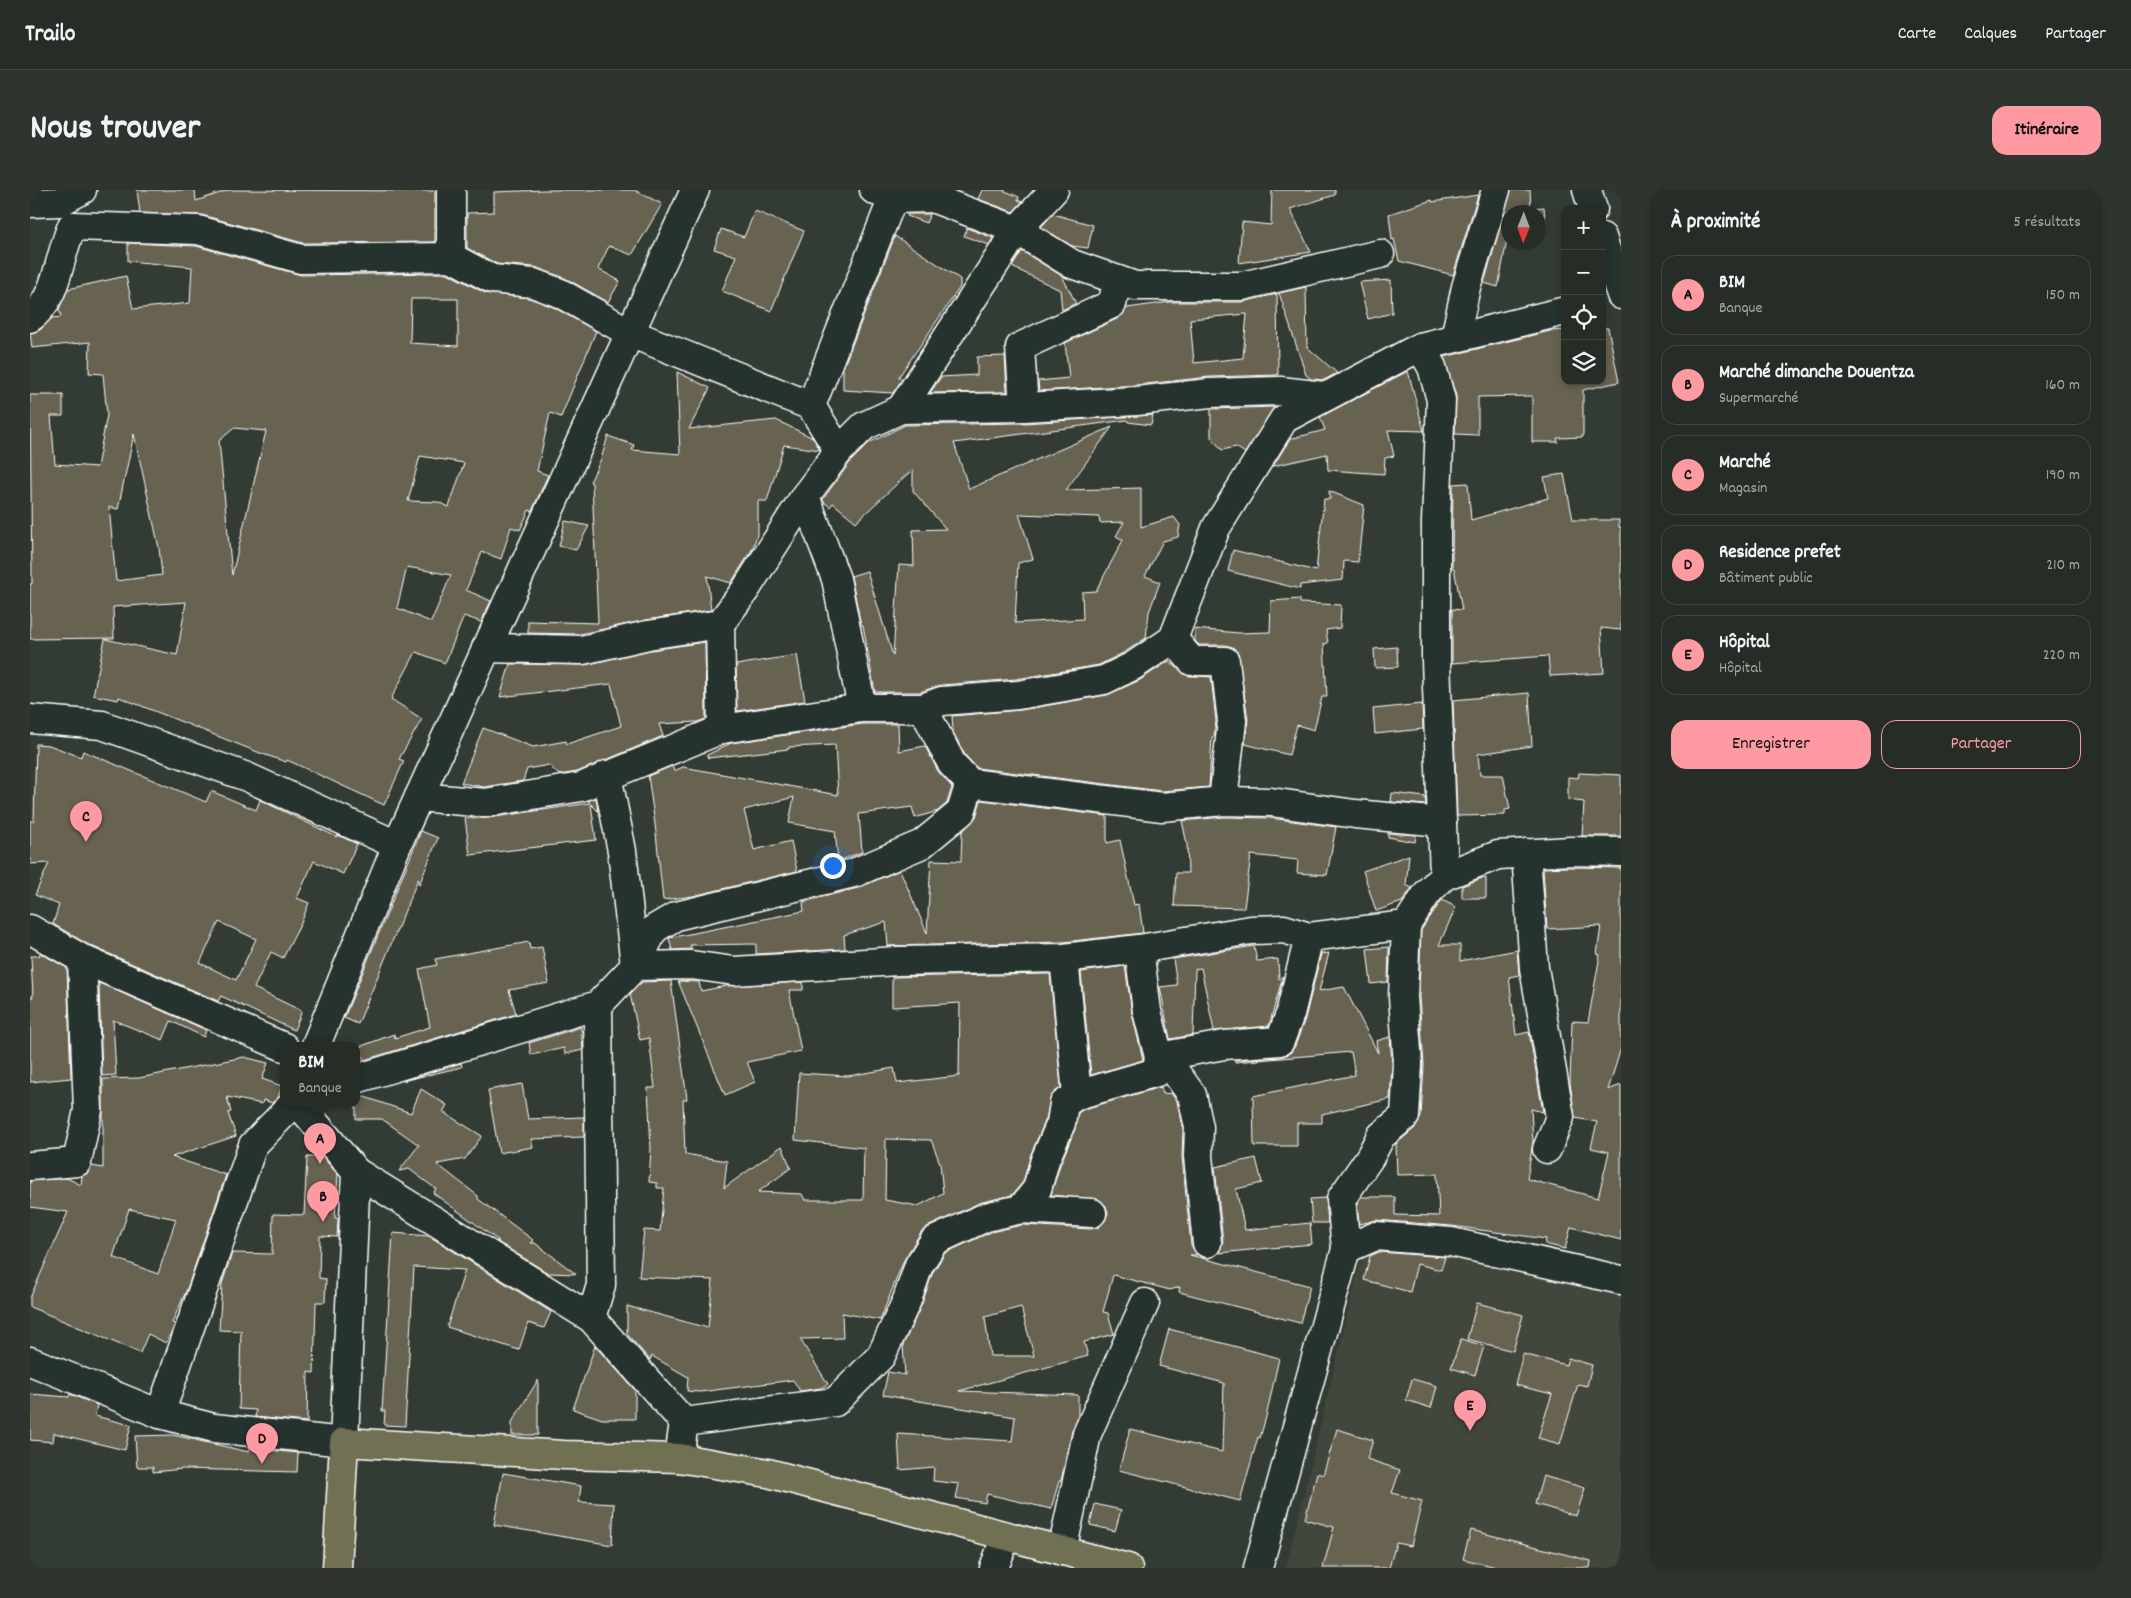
<!DOCTYPE html>
<html lang="fr">
<meta charset="utf-8">
<style>
body{margin:0;font-family:Dekko,sans-serif;background:#2e352f;color:#f1f3f6}
.controls{position:absolute;right:15px;top:15px;display:grid;overflow:hidden;border-radius:10px;box-shadow:0 2px 8px #0003}
.controls button{width:45px;height:45px;display:grid;place-items:center;padding:0;border:0;border-bottom:1px solid #424944;background:#262d27;color:#f1f3f6;font:25px sans-serif}
.compass{position:absolute;left:1471px;top:15px;width:45px;height:45px;border-radius:50%;background:#262d27;box-shadow:0 2px 8px #0003;rotate:181deg}
.you{position:absolute;left:802px;top:675px;width:18px;height:18px;margin:-12px;border:4px solid #fff;border-radius:50%;background:#1a73e8;box-shadow:0 0 0 8px #1a73e833}
.badge{display:grid;place-items:center;width:32px;height:32px;border-radius:50%;background:#ff9aa2;color:#111;font-size:16px;font-weight:700}
.pin{position:absolute;translate:-50% -41px;filter:drop-shadow(0 1px 2px #0008)}
.pin::after{content:'';position:absolute;top:26px;width:18px;height:15px;background:inherit;clip-path:polygon(0 0,100% 0,50% 100%)}
.popup{position:absolute;left:250px;top:852px;width:80px;height:65px;box-sizing:border-box;display:grid;place-content:center;border-radius:10px;background:#262d27;filter:drop-shadow(0 1px 4px #0005);font-size:16px;white-space:nowrap;color:#a4a8a7}
.popup b{font-size:19px;color:#f1f3f6}
.popup::after{content:'';position:absolute;left:50%;top:100%;margin-left:-10px;border:10px solid transparent;border-top-color:#262d27}
.list{margin:0;padding:0;list-style:none}
h2{display:flex;justify-content:space-between;align-items:center;height:65px;margin:0;padding:0 20px;font-size:21px}
h2 small{font-size:16px;font-weight:400;color:#a4a8a7}
.list li{display:grid;grid-template-columns:32px 1fr auto;gap:15px;align-items:center;box-sizing:border-box;height:80px;margin:0 10px 10px;padding:0 10px;border:1px solid #424944;border-radius:15px}
.list b{display:block;font-size:19px;white-space:nowrap}
.list p{margin:0;font-size:16px;white-space:nowrap;color:#a4a8a7}
.list em{font-size:16px;font-style:normal;color:#a4a8a7}
.actions{display:flex;gap:10px;padding:15px 20px}
.actions a{flex:1;padding:11px 0;border:1px solid #ff9aa2;border-radius:15px;text-align:center;font-size:18px;color:#ff9aa2}
.actions .main{background:#ff9aa2;color:#111}
.icon{flex:none;width:28px;height:28px;fill:none;stroke:currentColor;stroke-width:2;stroke-linecap:round;stroke-linejoin:round}
.map{position:relative;flex:none;width:1591px;height:1378px;overflow:hidden;border-radius:15px}
header{display:flex;align-items:center;gap:30px;box-sizing:border-box;height:70px;padding:0 25px;background:#262d27;border-bottom:1px solid #424944}
header strong{font-size:24px}
nav{display:flex;gap:28px;margin-inline-start:auto;font-size:18px}
.intro{display:flex;align-items:center;justify-content:space-between;box-sizing:border-box;height:120px;padding:0 30px}
h1{margin:0;font-size:35px}
.button{padding:12px 22px;border-radius:15px;background:#ff9aa2;color:#111;font-size:18px;font-weight:700}
main{display:flex;gap:30px;padding:0 30px}
aside{flex:1;background:#262d27;border-radius:15px;box-shadow:0 2px 8px #0003}
.map>svg:first-child{display:block}
.built{fill:#43473d}
.building{fill:#686251;stroke:#fff;fill-rule:evenodd}
.lines{fill:none;stroke-linecap:round;stroke-linejoin:round}
.minor-casing{stroke:#fff;stroke-width:31}
.major-casing{stroke:#fff;stroke-width:31}
.minor{stroke:#26332d;stroke-width:28}
.major{stroke:#716f52;stroke-width:28}
</style>
<header>
<strong>Trailo</strong>
<nav><a>Carte</a><a>Calques</a><a>Partager</a></nav>
</header>
<div class="intro"><h1>Nous trouver</h1><a class="button">Itinéraire</a></div>
<main>
<div class="map">
<svg width="1591" height="1378" viewBox="0 0 1591 1378">
<rect width="100%" height="100%" fill="#333c34"/>
<filter id="ink" filterUnits="userSpaceOnUse"><feTurbulence type="fractalNoise" baseFrequency=".02" numOctaves="2"/><feDisplacementMap in="SourceGraphic" scale="10" xChannelSelector="R" yChannelSelector="G"/><feConvolveMatrix kernelMatrix="1 2 1 2 8 2 1 2 1" color-interpolation-filters="sRGB"/></filter>
<g filter="url(#ink)">
<!-- built -->
<polygon class="built" points="1335,1052 1400,1053 1591,1103 1591,1378 1256,1378"/>
<!-- building -->
<g class="building">
<polygon points="107,0 165,0 166,11 199,0 405,1 405,52 273,53 172,25 110,23"/>
<polygon points="515,0 604,0 632,14 602,65 579,56 568,79 590,91 578,112 535,88 505,77 467,74 437,58 437,23 464,22 464,2"/>
<polygon points="952,0 973,0 989,7 988,10 992,12 983,22 948,9"/>
<polygon points="1242,0 1305,0 1305,5 1260,19 1281,62 1209,73 1212,32 1241,35"/>
<polygon points="1481,0 1500,0 1501,18 1514,17 1516,39 1508,40 1508,22 1478,22 1478,45 1468,97 1454,93"/>
<polygon points="1448,5 1423,85 1369,71 1364,49 1362,50 1359,24 1402,10 1402,12"/>
<polygon points="725,21 774,41 741,121 692,101 706,66 684,59 691,39 714,47"/>
<polygon points="878,24 900,24 896,33 877,26"/>
<polygon points="1023,24 1063,35 1058,58 1042,56 1011,37"/>
<polygon points="937,38 963,48 959,55 934,46"/>
<polygon points="865,46 930,89 930,97 868,188 873,188 863,203 813,200 813,178"/>
<path d="M98,53L166,56L271,85L417,83L455,103L499,108L523,117L566,141L531,227L520,223L507,281L518,285L502,321L499,320L490,340L481,337L471,369L452,362L436,400L461,411L451,432L434,426L415,473L386,462L361,509L392,529L369,569L374,571L354,615L257,570L256,572L230,563L89,507L88,510L63,505L75,449L147,465L156,412L83,417L84,448L0,449V394H2L0,205H33V226H21L25,274L67,277L77,225L73,184L59,183L60,152L2,158L0,143L10,140L22,128L31,127L29,119L38,99L96,86L103,119L160,113L162,77L98,71ZM381,109H428V156L380,153ZM204,238L236,241L202,385L189,251ZM104,244L129,358L132,385L86,391L79,317L88,319ZM390,266L434,273L419,317L408,312L378,311ZM377,377L421,385L401,432L367,418Z"/>
<polygon points="992,61 1032,86 1046,113 1032,120 1030,100 982,77"/>
<polygon points="1361,90 1362,123 1338,129 1329,92"/>
<polygon points="1276,97 1277,157 1307,183 1294,190 1281,189 1276,185 1249,103"/>
<path d="M1247,104L1248,185L1179,187L1106,195L1009,201L1008,191L1039,188L1035,153L1089,128L1097,118L1140,112H1212ZM1217,124L1213,168L1164,173L1160,129Z"/>
<polygon points="1572,138 1578,138 1589,192 1553,200 1553,247 1527,248 1528,252 1502,252 1502,206 1448,207 1448,245 1425,244 1426,206 1414,167 1520,141 1535,140 1535,191 1572,191"/>
<polygon points="975,166 977,202 900,203 911,187 947,185 947,167"/>
<polygon points="1378,181 1394,241 1358,240 1364,266 1355,268 1354,284 1298,280 1297,264 1243,276 1260,249 1295,240 1290,227"/>
<polygon points="647,182 680,198 659,239 746,230 783,248 790,260 754,255 737,311 728,311 728,341 723,358 701,393 677,386 681,420 616,430 550,444 498,443 498,431 568,433 562,293 560,292 571,269 578,246 604,255 602,260 650,264"/>
<polygon points="1245,217 1215,263 1206,257 1192,260 1181,247 1181,219"/>
<path d="M1123,225L1121,235L1098,232L1097,230L924,253L939,299L1082,237L1036,300L1111,298V337L1144,327L1150,335L1148,347L1133,351L1115,386L1130,392L1119,422L1116,448L1095,462L1069,475L986,489L911,495L890,502H845L833,435H831L821,386L837,381L863,466L869,375L884,376L883,340L916,339L883,301V279L826,332L803,313L800,317L793,311V309L821,271L839,253L875,235L994,233ZM989,324L1069,327L1070,333L1094,332L1086,346L1093,350L1066,401L1052,402L1053,429L985,433L988,373L1003,369Z"/>
<polygon points="1534,284 1543,330 1589,330 1589,337 1591,337 1591,440 1571,438 1574,483 1520,486 1518,466 1422,473 1422,419 1432,420 1424,378 1422,378 1423,294 1438,293 1441,330 1518,308 1514,287"/>
<polygon points="1299,301 1334,315 1328,372 1314,371 1313,390 1270,395 1270,399 1198,381 1203,360 1286,381 1294,309 1300,309"/>
<polygon points="535,331 559,336 546,360 529,356"/>
<polygon points="1270,409 1270,413 1311,415 1310,438 1296,440 1298,453 1294,454 1297,507 1292,507 1284,540 1267,535 1259,565 1215,554 1218,529 1208,463 1203,457 1195,455 1169,455 1165,451 1165,439 1209,443 1240,442 1241,411"/>
<polygon points="675,452 676,529 667,532 629,534 633,546 547,582 529,585 519,575 497,579 493,591 454,597 431,593 453,538 503,557 536,551 537,554 591,536 581,494 470,507 480,474 555,475 621,460"/>
<polygon points="1367,457 1368,477 1345,478 1344,459"/>
<polygon points="767,465 775,511 707,521 706,475"/>
<polygon points="1139,471 1156,485 1181,487 1186,531 1184,547 1182,547 1179,597 1132,601 947,578 935,565 923,542 922,526 991,520 1077,505 1110,490"/>
<polygon points="1499,503 1502,556 1448,564 1450,585 1473,585 1480,619 1475,620 1475,625 1427,626 1423,510"/>
<polygon points="1392,514 1393,539 1345,544 1343,519"/>
<polygon points="833,534 868,534 869,561 895,556 908,581 922,597 917,613 908,621 885,628 882,617 829,624 832,662 808,671 805,641 759,633 764,607 714,620 724,660 761,651 767,681 663,706 633,710 625,634 618,586 642,576 644,581 653,577 808,605 805,555 759,557 759,559 678,568 677,565 701,553"/>
<path d="M6,554L19,555L51,567L53,561L176,612L181,601L226,620L230,610L307,647L308,645L327,654L313,684L284,671L267,708L279,713L271,733L253,768L241,762L224,798L272,821L264,840L191,806L188,811L59,755L23,734L29,715L5,705L19,673L0,674V631H4ZM189,732L226,749L206,790L170,773Z"/>
<polygon points="1549,583 1591,585 1591,646 1552,646 1554,612 1538,610 1538,587 1548,588"/>
<polygon points="1362,603 1395,607 1396,615 1361,612"/>
<polygon points="566,608 568,621 561,614 566,650 440,665 435,628 458,628 560,613 558,611"/>
<polygon points="951,610 1077,626 1077,653 1090,650 1104,715 1109,714 1113,743 1033,752 858,756 856,732 814,745 815,759 726,764 726,754 660,755 662,759 642,760 639,748 774,721 773,712 828,698 870,680 897,743 901,670 931,671 932,642 946,627"/>
<polygon points="1194,627 1240,628 1306,637 1297,685 1267,683 1268,670 1221,665 1214,718 1144,716 1146,683 1158,683 1157,654 1152,631"/>
<polygon points="391,641 408,648 389,695 388,689 328,834 314,828"/>
<polygon points="1358,643 1386,645 1385,652 1358,647"/>
<polygon points="1379,665 1376,695 1382,698 1372,712 1346,721 1333,681"/>
<polygon points="1538,677 1591,678 1591,858 1578,900 1591,895 1591,1050 1541,1037 1535,1059 1515,1054 1516,1049 1422,1036 1347,1030 1329,1034 1327,1013 1331,1007 1365,1007 1365,1025 1409,1026 1407,984 1367,985 1366,954 1385,938 1391,927 1394,875 1389,807 1391,740 1412,710 1426,717 1409,755 1430,755 1430,771 1487,760 1489,785 1479,787 1486,845 1499,842 1513,922 1501,919 1503,952 1497,989 1568,1008 1579,962 1561,958 1567,932 1545,928 1540,893 1542,831 1558,832 1570,765 1567,764 1571,736 1517,739 1513,678"/>
<polygon points="1452,688 1456,688 1456,708 1432,708 1432,696"/>
<polygon points="499,752 500,759 512,757 519,793 479,800 486,824 334,870 329,857 364,844 365,848 400,837 389,779 407,775 405,769"/>
<polygon points="1224,756 1227,771 1248,769 1249,789 1253,786 1239,836 1184,841 1171,778 1165,779 1163,845 1140,849 1130,797 1147,795 1143,769"/>
<polygon points="1359,757 1358,792 1341,794 1337,759"/>
<polygon points="10,763 37,778 41,888 0,892 0,807 3,807 1,766 9,766"/>
<polygon points="1299,763 1289,801 1314,797 1348,863 1346,851 1360,847 1362,874 1360,909 1292,924 1292,933 1267,933 1267,956 1224,956 1223,906 1325,885 1321,862 1205,872 1205,870 1251,867 1260,863 1265,856 1275,829 1291,764"/>
<polygon points="1095,776 1102,823 1113,870 1061,885 1051,782"/>
<path d="M1020,784L1031,897L1021,906L1016,929L1001,964L993,992L982,1005L949,1013L897,1037L891,1042L874,1070L850,1130L812,1123L813,1148L770,1149L798,1194L791,1198L770,1201L763,1190L670,1202L657,1201L658,1187L622,1166L620,1170L597,1144V1116L678,1138L683,1090L609,1087L614,1040L630,1041L634,998H627V993L619,992L621,958L618,898H625L619,848L610,850L600,804L612,792L641,791L657,909L653,910L655,964L697,971L694,998L752,956L761,978L728,1002L772,1004L775,1010H833L834,958L765,950L769,883L818,886L864,878L867,893L929,886L930,813L862,817V787ZM856,949L901,950L910,973L913,1003L888,1016L855,1010Z"/>
<polygon points="648,791 669,792 671,801 696,796 773,792 773,800 759,800 771,861 717,872 725,892 695,905"/>
<polygon points="69,793 176,840 174,847 141,831 133,850 83,830 86,885 72,886"/>
<polygon points="551,837 553,860 535,864 534,858 501,865 499,853"/>
<path d="M214,867L238,873L232,889L252,896L248,907L242,913L233,910L232,914L197,907L201,922L198,923L206,946L142,967L196,985L157,1099L142,1133L145,1134L142,1141L136,1153L118,1144L110,1163L0,1117V1108L38,1022L0,1017V991L37,988L51,995L52,986L58,983L62,976L73,978V889L109,888ZM99,1019L146,1029L128,1084L83,1067Z"/>
<polygon points="431,873 432,877 372,891"/>
<polygon points="492,894 498,929 554,927 554,947 501,949 503,957 469,963 458,900"/>
<path d="M1131,897L1133,904L1141,903L1147,912L1153,938L1152,967L1161,1055L1167,1065H1160L1280,1096L1270,1133L1149,1102L1150,1097L1140,1100L1083,1085L1073,1122L1078,1123L1084,1144L1054,1152L1058,1166L929,1201L1048,1205V1226L1042,1241L1031,1291H1029L1021,1319L957,1304L955,1313L926,1308L929,1294L903,1291L904,1277L870,1280L868,1244L982,1251L985,1227L853,1205L858,1182L875,1185L873,1155L891,1116L903,1082L915,1063L961,1042L992,1035L1061,1039L1069,1037L1075,1031L1078,1023L1076,1016L1070,1010L1021,1005L1030,975L1045,939L1048,923L1054,919ZM991,1117L1004,1166H960L955,1127Z"/>
<polygon points="391,899 417,915 413,922 452,946 435,969 407,974 448,1006 448,1009 503,1050 500,1053 505,1053 546,1084 518,1083 466,1051 469,1051 403,1003 406,999 379,979 369,981 389,955 352,929 326,929 326,904 381,923"/>
<polygon points="277,967 293,967 308,985 305,1028 308,1028 307,1047 290,1046 289,1088 296,1089 295,1112 286,1112 284,1183 278,1182 277,1232 225,1227 226,1220 209,1219 211,1141 189,1140 192,1094 202,1063 242,1064 243,1024 274,1025"/>
<polygon points="1226,968 1232,993 1206,999 1215,1040 1280,1033 1282,1054 1189,1063 1193,1051 1185,977"/>
<polygon points="1296,1008 1298,1033 1282,1033 1280,1009"/>
<polygon points="363,1043 399,1046 521,1122 514,1138 498,1133 489,1160 417,1137 435,1080 384,1077 375,1236 354,1235 355,1221 352,1221"/>
<polygon points="1349,1062 1415,1067 1411,1080 1387,1074 1380,1102 1334,1090 1340,1066"/>
<polygon points="1447,1113 1493,1125 1483,1161 1437,1149"/>
<polygon points="1139,1139 1249,1168 1236,1227 1230,1248 1228,1247 1210,1311 1089,1280 1100,1239 1192,1262 1194,1193 1129,1176"/>
<polygon points="1431,1149 1454,1156 1445,1185 1421,1178"/>
<polygon points="565,1156 605,1200 605,1229 572,1229 543,1219"/>
<polygon points="1493,1164 1536,1175 1538,1168 1562,1175 1557,1196 1548,1194 1530,1254 1508,1248 1522,1204 1485,1195"/>
<polygon points="1382,1189 1407,1196 1401,1218 1376,1210"/>
<polygon points="508,1190 508,1245 482,1245 482,1232"/>
<polygon points="0,1204 39,1207 40,1204 67,1215 65,1226 101,1235 95,1260 24,1243 23,1252 0,1250"/>
<polygon points="1307,1239 1343,1250 1337,1269 1370,1280 1362,1303 1392,1311 1381,1356 1366,1353 1359,1378 1293,1378 1304,1337 1275,1329 1287,1283 1293,1285"/>
<polygon points="143,1245 219,1262 219,1258 268,1263 267,1282 152,1279 123,1282 123,1277 107,1277 105,1246"/>
<polygon points="473,1283 551,1296 549,1312 584,1314 582,1355 464,1335"/>
<polygon points="1513,1286 1555,1298 1546,1326 1505,1314"/>
<polygon points="1065,1314 1091,1320 1085,1341 1060,1335"/>
<polygon points="1441,1340 1561,1371 1560,1378 1470,1378 1433,1369"/>
</g>
<g class="lines">
<defs>
<g id="minor">
<polyline points="421,0 421,67"/>
<polyline points="844,0 865,9 902,8 987,40 1042,74 1105,96 1212,96 1350,64"/>
<polyline points="1557,0 1563,19"/>
<polyline points="0,13 30,12 52,0"/>
<polyline points="42,36 168,40 271,69 421,67 462,89 503,93 530,103 600,143 781,216"/>
<polyline points="1572,47 1591,105"/>
<path d="M0,128C28,109 29,64 42,36"/>
<polyline points="1425,148 1436,97 1466,0"/>
<polyline points="1390,157 1402,177 1411,210 1406,331 1406,470 1414,686"/>
<polyline points="994,217 990,157 1082,114 1088,90"/>
<polyline points="871,219 987,40 1024,0"/>
<polyline points="809,261 781,216 866,0"/>
<polyline points="775,306 806,389 832,518"/>
<polyline points="1143,449 1162,471 1195,471 1202,531 1193,611"/>
<polyline points="456,458 552,460 618,445 690,434"/>
<polyline points="893,518 922,574 940,593 1132,617 1193,611 1241,612 1325,624 1412,632"/>
<polyline points="0,529 72,535 217,587 367,655"/>
<polyline points="692,539 690,434 716,399 775,306 809,261 834,236 871,219 994,217 1107,211 1180,203 1250,201 1294,206"/>
<polyline points="577,585 592,661 605,776 624,739 646,726 824,683 892,654 931,622 940,593"/>
<polyline points="389,607 455,613 551,597 692,539 832,518 893,518 912,511 988,505 1074,490 1103,476 1143,449 1186,338 1254,229 1390,157 1535,121"/>
<polyline points="1496,663 1504,778 1530,927 1517,959"/>
<polyline points="0,739 52,769 254,857"/>
<polyline points="1109,759 1117,821 1129,867 1146,883 1162,905 1169,937 1168,966 1177,1053"/>
<polyline points="1034,768 1047,905"/>
<polyline points="286,855 367,655 665,0"/>
<polyline points="326,889 568,815 605,776 661,775 704,781 868,771 1034,768 1109,759 1221,740 1254,739 1279,747 1376,735 1398,702 1414,686 1468,665 1541,661 1591,662"/>
<polyline points="0,976 47,972 58,920 52,769"/>
<polyline points="326,982 561,1128 654,1232 649,1268"/>
<polyline points="991,1019 1007,999 1015,970 1031,933 1034,914 1047,905 1127,882 1129,867 1194,855 1250,851 1260,824 1279,747"/>
<polyline points="1316,1059 1346,1046 1421,1052 1591,1090"/>
<polyline points="561,1128 571,1095 568,815"/>
<polyline points="0,1171 130,1224 184,1238 314,1252 326,982 268,913"/>
<polyline points="130,1224 223,955 264,913"/>
<polyline points="654,1232 805,1212 851,1166 877,1110 889,1075 904,1051 956,1027 991,1019 1062,1023"/>
<polyline points="1032,1361 1057,1244 1115,1113"/>
<polyline points="964,1378 976,1346"/>
<polyline points="1228,1378 1316,1059 1311,1009 1340,967 1351,946 1375,926 1378,874 1373,807 1376,735"/>
</g>
<polyline id="major" points="307,1378 314,1252 534,1265 649,1268 738,1283 1098,1378"/>
</defs>
<!-- minor casing -->
<use href="#minor" class="minor-casing"/>
<!-- major casing -->
<use href="#major" class="major-casing"/>
<!-- minor -->
<use href="#minor" class="minor"/>
<!-- major -->
<use href="#major" class="major"/>
</g>
</g>
</svg>
<div class="controls">
<button>+</button>
<button>−</button>
<button><svg class="icon" aria-label="locate" viewBox="0 0 24 24"><circle cx="12" cy="12" r="6"/><path d="M12 2v4M12 18v4M2 12h4M18 12h4"/></svg></button>
<button><svg class="icon" aria-label="layers" viewBox="0 0 24 24"><path d="M12 4l9 5-9 5-9-5zM3 14l9 5 9-5"/></svg></button>
</div>
<svg class="compass" viewBox="-18 -18 36 36"><path d="M0-13l5 13h-10z" fill="#e53935"/><path d="M0 13l5-13h-10z" fill="#a4a8a7"/></svg>
<div class="you"></div>
<div class="pin badge" style="left:290px;top:974px">A</div>
<div class="popup"><b>BIM</b>Banque</div>
<div class="pin badge" style="left:293px;top:1032px">B</div>
<div class="pin badge" style="left:56px;top:652px">C</div>
<div class="pin badge" style="left:232px;top:1274px">D</div>
<div class="pin badge" style="left:1440px;top:1241px">E</div>
</div>
<aside>
<h2>À proximité<small>5 résultats</small></h2>
<ul class="list">
<li><span class="badge">A</span><div><b>BIM</b><p>Banque</p></div><em>150 m</em></li>
<li><span class="badge">B</span><div><b>Marché dimanche Douentza</b><p>Supermarché</p></div><em>160 m</em></li>
<li><span class="badge">C</span><div><b>Marché</b><p>Magasin</p></div><em>190 m</em></li>
<li><span class="badge">D</span><div><b>Residence prefet</b><p>Bâtiment public</p></div><em>210 m</em></li>
<li><span class="badge">E</span><div><b>Hôpital</b><p>Hôpital</p></div><em>220 m</em></li>
</ul>
<div class="actions"><a class="main">Enregistrer</a><a>Partager</a></div>
</aside>
</main>
